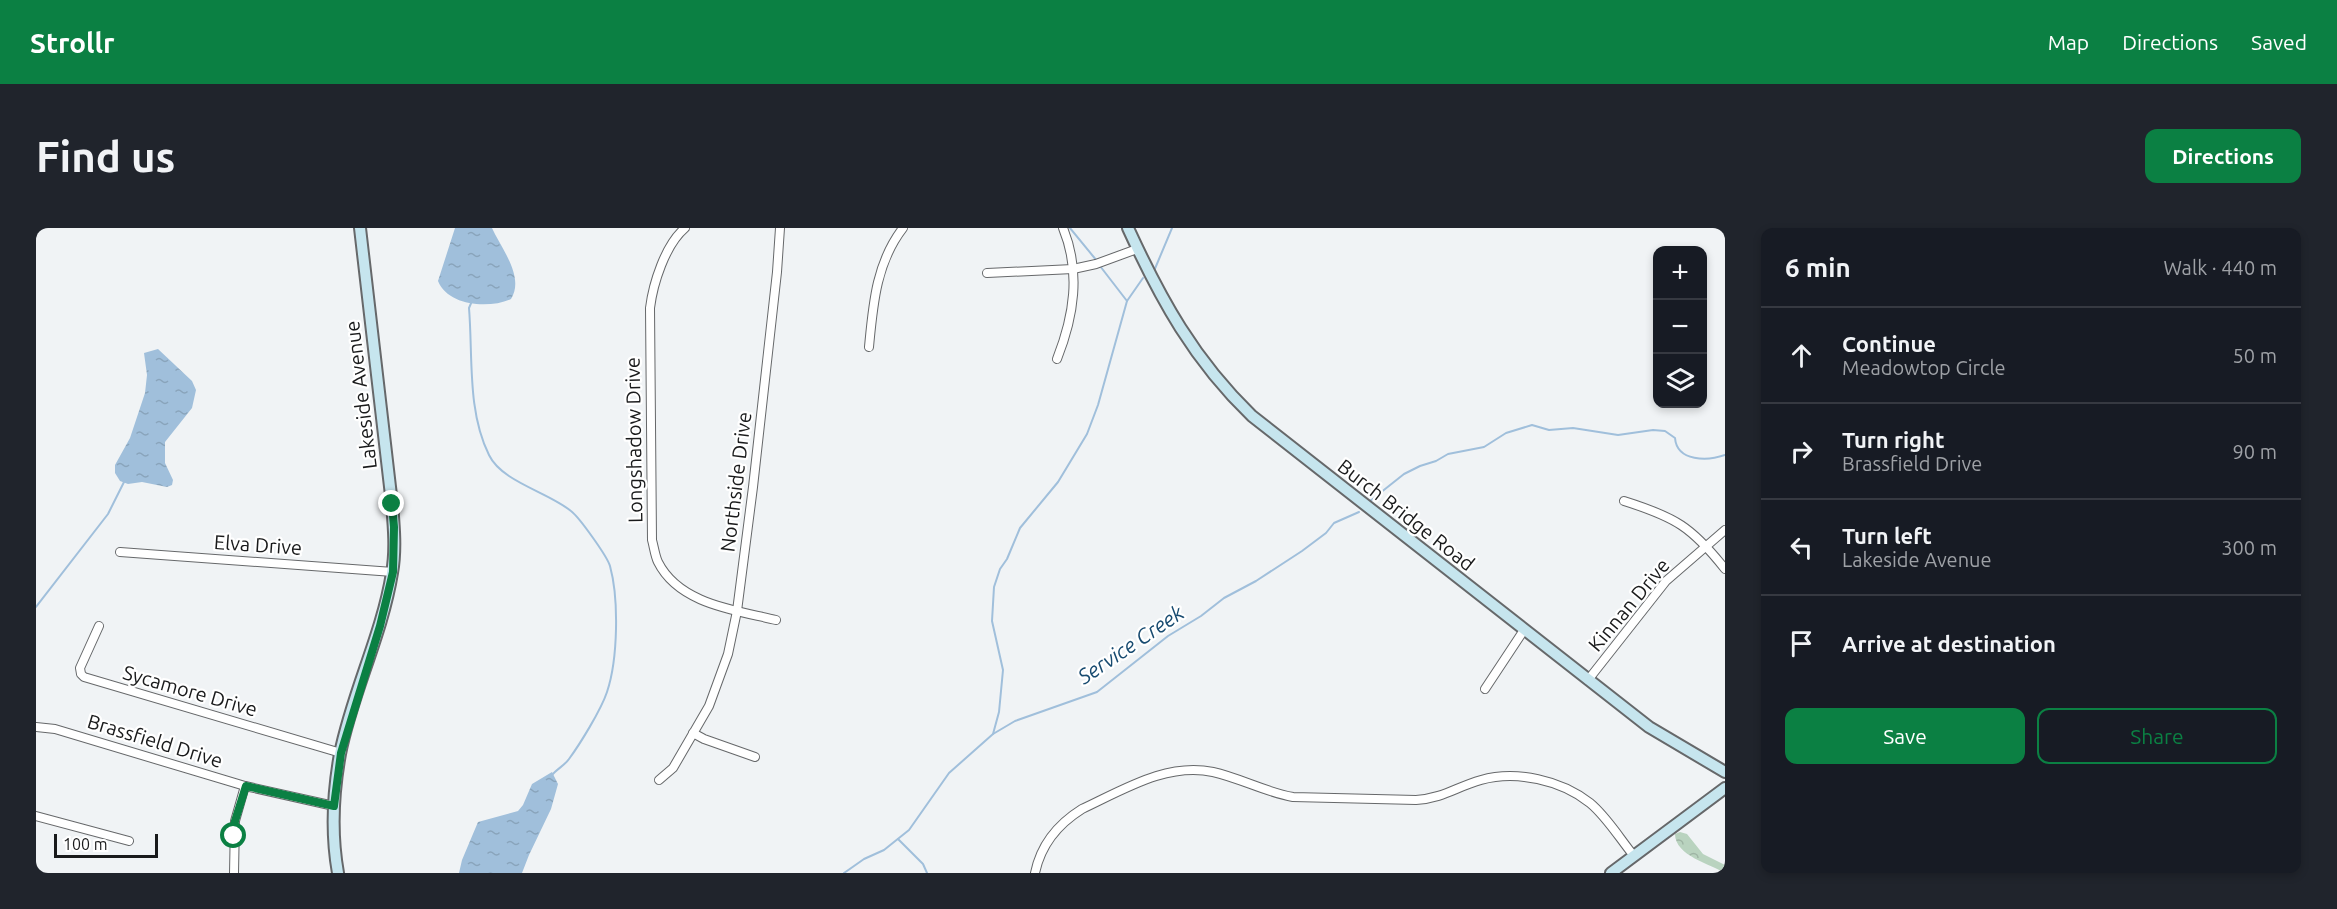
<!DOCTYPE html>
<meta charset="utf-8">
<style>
body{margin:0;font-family:Ubuntu,sans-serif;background:#20242c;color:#f1f3f6}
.controls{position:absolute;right:18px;top:18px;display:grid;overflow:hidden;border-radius:12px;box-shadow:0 3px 9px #0003}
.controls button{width:54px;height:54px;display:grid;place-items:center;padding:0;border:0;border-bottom:2px solid #363941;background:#171b24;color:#f1f3f6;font:30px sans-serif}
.scale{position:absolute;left:18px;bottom:15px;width:104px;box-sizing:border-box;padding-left:6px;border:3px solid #191a1b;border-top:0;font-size:16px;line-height:21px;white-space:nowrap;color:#191a1b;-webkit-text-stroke:4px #fff;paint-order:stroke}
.stop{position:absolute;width:18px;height:18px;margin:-14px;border:4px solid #0b8043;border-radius:50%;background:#fff}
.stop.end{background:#0b8043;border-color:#fff;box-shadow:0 2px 6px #0008}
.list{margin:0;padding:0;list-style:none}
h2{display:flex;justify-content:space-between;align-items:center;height:78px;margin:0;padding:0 24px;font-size:26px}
h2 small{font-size:20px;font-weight:400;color:#9ea1a6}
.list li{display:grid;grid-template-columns:39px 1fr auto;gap:18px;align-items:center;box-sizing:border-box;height:96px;padding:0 24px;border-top:2px solid #363941}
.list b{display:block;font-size:22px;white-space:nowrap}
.list p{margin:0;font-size:20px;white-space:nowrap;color:#9ea1a6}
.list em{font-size:20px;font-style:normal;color:#9ea1a6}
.actions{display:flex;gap:12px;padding:18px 24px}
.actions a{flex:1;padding:14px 0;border:2px solid #0b8043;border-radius:12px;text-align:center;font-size:21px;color:#0b8043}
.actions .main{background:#0b8043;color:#fff}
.icon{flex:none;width:33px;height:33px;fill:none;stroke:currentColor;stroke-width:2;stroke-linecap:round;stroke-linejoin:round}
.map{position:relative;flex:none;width:1689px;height:645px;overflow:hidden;border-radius:12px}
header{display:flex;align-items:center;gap:36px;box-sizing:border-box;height:84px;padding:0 30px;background:#0b8043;color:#fff}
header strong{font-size:28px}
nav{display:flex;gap:33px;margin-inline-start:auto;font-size:21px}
.intro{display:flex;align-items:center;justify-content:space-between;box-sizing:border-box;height:144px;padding:0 36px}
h1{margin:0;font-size:42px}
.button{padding:15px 27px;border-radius:12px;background:#0b8043;color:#fff;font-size:21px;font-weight:700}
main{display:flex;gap:36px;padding:0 36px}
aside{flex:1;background:#171b24;border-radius:12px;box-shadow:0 3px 9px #0003}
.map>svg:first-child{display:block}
.forest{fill:url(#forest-crowns)}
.water{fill:url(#water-ripples)}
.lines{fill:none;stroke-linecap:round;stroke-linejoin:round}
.stream{stroke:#a0bfdb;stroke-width:2}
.street-casing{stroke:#66686a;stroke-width:10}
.secondary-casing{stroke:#66686a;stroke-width:14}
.street{stroke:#fff;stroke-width:8}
.secondary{stroke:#c6e5ee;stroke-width:10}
.route{stroke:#0b8043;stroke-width:8}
.labels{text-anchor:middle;stroke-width:4.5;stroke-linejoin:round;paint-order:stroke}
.street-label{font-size:20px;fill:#191a1b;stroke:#fff}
.water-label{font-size:21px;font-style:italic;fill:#184b70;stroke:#fff}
</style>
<header>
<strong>Strollr</strong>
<nav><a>Map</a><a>Directions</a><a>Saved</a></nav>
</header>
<div class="intro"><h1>Find us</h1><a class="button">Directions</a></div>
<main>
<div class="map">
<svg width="1689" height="645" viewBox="0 0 1689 645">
<defs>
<pattern id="forest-crowns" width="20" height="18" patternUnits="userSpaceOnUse" patternTransform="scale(1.5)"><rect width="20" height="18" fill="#b9d3bf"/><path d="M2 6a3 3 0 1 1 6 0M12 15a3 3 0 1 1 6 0" fill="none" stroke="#9eb5a4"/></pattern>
<pattern id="water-ripples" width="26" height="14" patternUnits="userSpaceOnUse" patternTransform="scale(1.5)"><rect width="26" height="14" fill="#a0bfdb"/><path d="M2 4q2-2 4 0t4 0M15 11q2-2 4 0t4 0" fill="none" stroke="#89a4bb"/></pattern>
</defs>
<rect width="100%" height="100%" fill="#f0f3f5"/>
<!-- forest -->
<path class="forest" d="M1644,604L1651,606L1667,626L1689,637V645C1675,636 1639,628 1639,606Z"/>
<!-- water -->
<g class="water">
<path d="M419,0H456C465,20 489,49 475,71C453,81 412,78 402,53Z"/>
<polygon points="122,121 156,153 160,162 156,180 129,214 129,235 137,252 136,257 131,259 106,254 92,256 84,253 79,245 79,237 94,210 109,165 111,147 108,125"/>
<polygon points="516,544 522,556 515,581 493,627 486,645 423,645 426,632 442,594 482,583 487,577 496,556"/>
</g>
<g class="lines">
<!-- stream -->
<g class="stream">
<polyline points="1034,0 1061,33"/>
<polyline points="1064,38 1091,73"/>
<polyline points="1118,43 1136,0"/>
<path d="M436,73L433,80C437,128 431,183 453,227C466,254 512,264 535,283C543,289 571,328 574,338C583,371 582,431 571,464C565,482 544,516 533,531C529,537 521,541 516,547"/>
<path d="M1334,273L1368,246L1384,238L1400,233L1412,226L1448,219L1470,205L1496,197L1513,202L1537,200L1582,207L1617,202L1629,203L1639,210C1641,234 1672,233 1689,227"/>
<polyline points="0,379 72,286 88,254"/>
<polyline points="957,506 963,484 967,442 956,393 958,359 964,341 971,331 984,300 1022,254 1051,206 1062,177 1091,73 1107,50"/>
<polyline points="862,611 887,636 891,645"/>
<polyline points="808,645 828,631 848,622 873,602 913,545 957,506 979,493 1061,464 1132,408 1165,388 1188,370 1220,353 1266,323 1290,305 1298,295 1323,284"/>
</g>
<defs>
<g id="street">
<path d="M649,0C629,17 617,56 614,80L616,312C618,319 619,328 622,334C643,376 699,382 740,392"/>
<polyline points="951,45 1037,41 1060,36 1101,21"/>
<path d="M833,119C837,77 840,35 867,0"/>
<path d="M1021,131C1038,88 1045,44 1027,0"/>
<path d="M1588,273C1639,289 1656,299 1689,341"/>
<polyline points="84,324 357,344"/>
<polyline points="63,398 44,440 45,446 48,449 305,525"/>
<polyline points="1552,452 1630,353 1689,302"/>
<polyline points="1449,461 1488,402"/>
<polyline points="0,499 19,501 209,558 298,578"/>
<polyline points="657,505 668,511 719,529"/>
<polyline points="623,552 637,540 673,478 692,426 701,383 717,259 741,44 744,0"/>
<polyline points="0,588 93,613"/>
<polyline points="198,645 199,593 209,558"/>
<path d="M999,645C1005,616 1022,596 1046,581C1087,562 1131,534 1177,544C1204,550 1229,564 1257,569L1380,572C1408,570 1420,559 1445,552C1480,542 1525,552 1554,575C1571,589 1584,611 1598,628"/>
</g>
<g id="secondary">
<path d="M1092,0C1125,72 1158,132 1216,188L1613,499L1689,544"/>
<path d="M302,645C295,606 297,565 304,526C316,465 346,407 356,345C360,323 358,299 356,276L324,0"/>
<polyline points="1575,645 1689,560"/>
</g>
</defs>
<!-- street casing -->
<use href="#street" class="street-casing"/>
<!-- secondary casing -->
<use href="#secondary" class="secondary-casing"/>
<!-- street -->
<use href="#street" class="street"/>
<!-- secondary -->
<use href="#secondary" class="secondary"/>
</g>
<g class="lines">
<!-- route -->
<polyline class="route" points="198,608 199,593 210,558 298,578 305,525 344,398 357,344 358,299 356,276"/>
</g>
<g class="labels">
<!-- street labels -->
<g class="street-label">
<text transform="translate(325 167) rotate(-97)" y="7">Lakeside Avenue</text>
<text transform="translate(598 212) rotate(-91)" y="7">Longshadow Drive</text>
<text transform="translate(700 254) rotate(-83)" y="7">Northside Drive</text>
<text transform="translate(1370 287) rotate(38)" y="7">Burch Bridge Road</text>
<text transform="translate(222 317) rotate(4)" y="7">Elva Drive</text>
<text transform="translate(1593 377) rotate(-50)" y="7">Kinnan Drive</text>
<text transform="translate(154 463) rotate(16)" y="7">Sycamore Drive</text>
<text transform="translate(119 513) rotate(17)" y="7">Brassfield Drive</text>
</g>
<!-- water labels -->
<g class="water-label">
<text transform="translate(1095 417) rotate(-34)" y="7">Service Creek</text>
</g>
</g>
</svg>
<div class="controls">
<button>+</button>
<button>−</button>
<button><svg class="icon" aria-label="layers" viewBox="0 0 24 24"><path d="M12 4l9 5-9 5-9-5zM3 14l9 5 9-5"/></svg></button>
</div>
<div class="scale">100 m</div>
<div class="stop" style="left:198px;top:608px"></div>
<div class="stop end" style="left:356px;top:276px"></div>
</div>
<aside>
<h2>6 min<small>Walk · 440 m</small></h2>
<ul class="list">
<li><svg class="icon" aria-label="ahead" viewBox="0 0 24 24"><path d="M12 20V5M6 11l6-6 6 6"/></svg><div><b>Continue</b><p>Meadowtop Circle</p></div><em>50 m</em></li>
<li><svg class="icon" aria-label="right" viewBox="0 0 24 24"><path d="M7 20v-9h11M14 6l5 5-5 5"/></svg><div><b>Turn right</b><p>Brassfield Drive</p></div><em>90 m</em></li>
<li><svg class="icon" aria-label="left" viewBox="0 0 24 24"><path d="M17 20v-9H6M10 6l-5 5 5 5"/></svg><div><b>Turn left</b><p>Lakeside Avenue</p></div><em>300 m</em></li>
<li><svg class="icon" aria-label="arrive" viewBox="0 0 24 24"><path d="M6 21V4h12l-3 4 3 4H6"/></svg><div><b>Arrive at destination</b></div></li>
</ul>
<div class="actions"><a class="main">Save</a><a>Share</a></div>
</aside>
</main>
